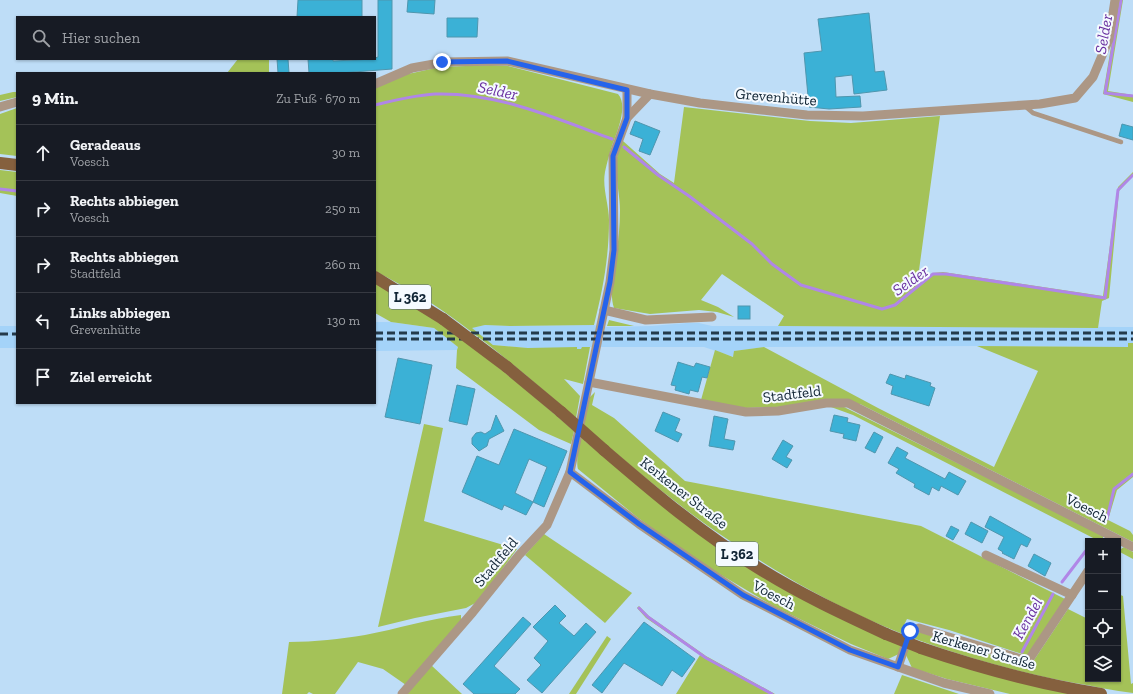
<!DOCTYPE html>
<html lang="de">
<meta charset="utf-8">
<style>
body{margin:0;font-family:"Zilla Slab",serif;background:#242831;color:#f1f3f6}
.controls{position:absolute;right:12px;bottom:12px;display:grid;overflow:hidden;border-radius:0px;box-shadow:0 1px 3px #0004}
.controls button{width:36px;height:36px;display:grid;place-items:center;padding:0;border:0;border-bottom:1px solid #363941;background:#171b24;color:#f1f3f6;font:20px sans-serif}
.stop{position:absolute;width:12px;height:12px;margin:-9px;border:3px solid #2563eb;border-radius:50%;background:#fff}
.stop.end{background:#2563eb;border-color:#fff;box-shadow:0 1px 4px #0008}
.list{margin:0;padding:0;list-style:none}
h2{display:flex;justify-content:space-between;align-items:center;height:52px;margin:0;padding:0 16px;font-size:17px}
h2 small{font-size:13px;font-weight:400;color:#9ea1a6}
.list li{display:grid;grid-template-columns:26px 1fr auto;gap:12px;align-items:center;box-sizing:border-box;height:56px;padding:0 16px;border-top:1px solid #363941}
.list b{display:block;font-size:15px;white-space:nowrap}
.list p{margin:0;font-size:13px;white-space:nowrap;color:#9ea1a6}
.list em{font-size:13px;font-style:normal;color:#9ea1a6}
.icon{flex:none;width:22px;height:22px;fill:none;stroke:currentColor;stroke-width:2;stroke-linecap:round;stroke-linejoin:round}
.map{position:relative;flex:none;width:1133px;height:694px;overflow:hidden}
.search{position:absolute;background:#171b24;box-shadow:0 1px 3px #0004;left:16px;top:16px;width:360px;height:44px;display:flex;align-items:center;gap:10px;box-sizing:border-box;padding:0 14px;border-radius:0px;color:#9ea1a6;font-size:15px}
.panel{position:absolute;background:#171b24;box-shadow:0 1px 3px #0004;left:16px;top:72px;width:360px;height:332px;border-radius:0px}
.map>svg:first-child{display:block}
.built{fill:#a4d3f9}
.green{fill:#a4c258}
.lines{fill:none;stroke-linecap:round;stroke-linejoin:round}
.stream{stroke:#b086e7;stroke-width:3}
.building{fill:#3bb1d6;stroke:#4f96ae;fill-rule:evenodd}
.lane{stroke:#ac9785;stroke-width:4.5}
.street{stroke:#ac9785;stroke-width:9}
.primary{stroke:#85603e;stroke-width:12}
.rail{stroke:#243a4b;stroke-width:3;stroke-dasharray:8 4;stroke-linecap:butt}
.primary-bridge{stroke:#85603e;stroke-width:12}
.route{stroke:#2563eb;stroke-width:5}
.labels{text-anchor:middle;stroke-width:4;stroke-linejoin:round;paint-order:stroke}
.shield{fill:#f5faff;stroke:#556572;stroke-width:1}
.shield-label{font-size:14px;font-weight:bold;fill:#112535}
.street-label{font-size:15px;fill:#112535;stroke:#f5faff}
.water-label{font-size:16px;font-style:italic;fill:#6930a0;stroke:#f5faff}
</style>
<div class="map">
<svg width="1133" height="694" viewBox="0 0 1133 694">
<rect width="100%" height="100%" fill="#beddf7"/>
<!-- built -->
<g class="built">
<polygon points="375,322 391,322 434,328 458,347 457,350 375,351"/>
<polygon points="687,323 699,323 712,326 1133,327 1133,343 1128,344 1128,347 977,346 764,347 734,351 734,357 704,347 582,347 582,349 577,349 577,348 528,348 493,345 471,328 485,325 510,326 594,325 606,327 651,326"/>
<rect x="0" y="326" width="17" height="22"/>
</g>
<!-- green -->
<g class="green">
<polygon points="1119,0 1123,0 1108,91 1133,95 1133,102 1103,94"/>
<polygon points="238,59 269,59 269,73 227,73"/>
<path d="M491,65L508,66L618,94C628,105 618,130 613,143C610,151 607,163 605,172C602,188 609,205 609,220C609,257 603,289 594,325L510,326L485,325L472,328L493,345L528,348L577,347V349H581L582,347H590L583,384L564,379L580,396L576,418C528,377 479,334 425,299C409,289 392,280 375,271V87L408,74L440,67Z"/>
<polygon points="13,92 17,92 17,97 0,101 0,95"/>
<path d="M684,107L810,121L851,123L940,116L917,285L933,273L943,272L1103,296L1118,187L1133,172V176L1119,191L1109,298L1102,301L1098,328L778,326L784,316L722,274L701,300L718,307L734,317L717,312L699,310L650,314L614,308C609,293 614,275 616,259C618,243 620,227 620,210C620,189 610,161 623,141L660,174L674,183Z"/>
<polygon points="17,108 17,156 0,154 0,114"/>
<polygon points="0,170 17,172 17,196 0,193"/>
<path d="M375,283C448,323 512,377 574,431L571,444L539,430L456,368L457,350L458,347L434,328L391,322L375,313Z"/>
<polygon points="609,320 634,326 607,326"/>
<polygon points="1128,343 1133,343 1133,477 1117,490 1108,520 1130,531 1133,535 1133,542 860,404 746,408 701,400 715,350 733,357 734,351 764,347 878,408 994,467 1038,371 977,346 1128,347"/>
<path d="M595,392L592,405L614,418L685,481L921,526L1065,599L1028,656L949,630L907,619L904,625L908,633L914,635L923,631L1014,663L1030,666L1068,609L1088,619V679H1118V594L1123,596L1131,684L1133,683V693C1114,691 1094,686 1075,683C1004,670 931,648 865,618C819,597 775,571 733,543C681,509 634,469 587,428L585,441L651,496L860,627L1072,694H1010L947,679L912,668L906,655L901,653L888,659L851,644L775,607L691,557L637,517L578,469C574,457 587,411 590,397Z"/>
<polygon points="842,406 1103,535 1103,541 1099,541 853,415 831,407"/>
<polygon points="424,424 443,428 424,521 517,549 479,601 466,608 415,618 378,627"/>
<polygon points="544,534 632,593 605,623 525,555"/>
<polygon points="1124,547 1133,552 1133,559 1118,551"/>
<polygon points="639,606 649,616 706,656 775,694 676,694 700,655 646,618 637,608"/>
<path d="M461,615V622L406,685L383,669L358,662L335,694H313L309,692L307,694H282L289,642C315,642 340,639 365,635C397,629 428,619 461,615Z"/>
<polygon points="607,636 611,639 576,694 569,694"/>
<polygon points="431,665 462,694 407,694"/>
<polygon points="902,675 959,694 894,694"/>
</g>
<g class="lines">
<!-- stream -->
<g class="stream">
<polyline points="1121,0 1105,93 1133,96"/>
<path d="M375,105C391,101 418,95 435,94C497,92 555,118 612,139"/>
<polyline points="624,147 658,175 689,196 752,244 772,264 801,285 882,309 895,305 933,274 946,274 1105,298 1118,190 1133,175"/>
<polyline points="0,189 17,191"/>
<polyline points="1107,519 1114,489 1133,474"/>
<polyline points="1094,541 1094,540"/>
<polyline points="1062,582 1088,548"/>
<polyline points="639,608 648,617 706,658 772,694"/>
<polyline points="1022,652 1053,594"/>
</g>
</g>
<!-- building -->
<g class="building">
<polygon points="298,0 362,0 362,17 297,17"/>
<polygon points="378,0 392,0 392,69 341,73 309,73 308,59 333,59 333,61 375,59 375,58 378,57"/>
<polygon points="408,0 435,0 434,14 407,12"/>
<polygon points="869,13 875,72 884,71 887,90 854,94 852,75 835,77 836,97 860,96 861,107 829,109 809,107 804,53 822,51 818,19"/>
<polygon points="447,18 478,18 477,37 447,37"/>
<polygon points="277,59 288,59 289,73 278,73"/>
<polygon points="635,121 660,131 650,155 639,151 643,139 630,134"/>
<polygon points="1122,124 1133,127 1133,140 1119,136"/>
<rect x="738" y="306" width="12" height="13"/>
<polygon points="398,358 432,365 420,424 385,417"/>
<polygon points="678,362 694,367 696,363 710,367 707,378 702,377 698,392 690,390 689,394 675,390 676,386 671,385"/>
<polygon points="890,374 905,379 906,375 931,383 930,386 935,388 929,406 891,394 893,386 886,383"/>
<polygon points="457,385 475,389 467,425 449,421"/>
<polygon points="663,412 680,419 675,431 682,434 678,442 655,431"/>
<polygon points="496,415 504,431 489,439 487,446 479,451 472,444 472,438 476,433 481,432 485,434 491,430"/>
<polygon points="834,415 848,418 847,422 860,425 856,441 843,438 844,434 830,431"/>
<polygon points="714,416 728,419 724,439 735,441 733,450 709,446"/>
<path d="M514,429L567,451L544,507L533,502L526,515L504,505L502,510L462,492L477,456L499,465ZM529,459L547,467L533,502L515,493Z"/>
<polygon points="874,432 883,437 875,453 865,448"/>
<polygon points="783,440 793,446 786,457 792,460 787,468 772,459"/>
<polygon points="897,447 908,453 905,458 945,479 949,472 966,481 958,495 941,486 939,491 932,487 929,495 914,487 915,484 896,473 899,469 888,463"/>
<polygon points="990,516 1031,539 1027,547 1021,544 1014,559 1002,553 1003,552 998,549 1004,537 985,527"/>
<polygon points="971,522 988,531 982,543 965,534"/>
<polygon points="951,526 959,530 953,540 946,536"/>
<polygon points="1034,554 1051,563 1045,576 1028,566"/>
<polygon points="555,605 566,616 559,623 574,636 586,623 596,632 542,693 527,680 541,665 534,658 548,641 533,627"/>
<polygon points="523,617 531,624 494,666 520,689 515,694 474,694 463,684"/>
<polygon points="644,622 695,659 682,677 672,670 662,686 624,663 602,693 592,685"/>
</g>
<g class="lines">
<!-- lane -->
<polyline class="lane" points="1025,106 1033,113 1121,142"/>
<!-- street -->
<g class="street">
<polyline points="375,84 412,68 445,62 507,61 650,94 700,103 807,115 863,116 1040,104 1075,98 1093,77 1109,39 1115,0"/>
<polyline points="0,107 17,102"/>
<polyline points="627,118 650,94"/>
<polyline points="604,310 646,320 712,317"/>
<polyline points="589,382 746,412 778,411 826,403 848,403 1133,547"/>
<polyline points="570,472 639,524 743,595 850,650 944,683 990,694"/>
<polyline points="986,555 1072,595"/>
<polyline points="898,667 910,631 919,628 1028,661 1088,571"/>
<polyline points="402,694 473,612 519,555 547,525 570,472 610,282 614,250 613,156 627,118 627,90"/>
</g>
<!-- primary -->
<g class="primary">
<polyline points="0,163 17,165"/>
<polyline points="375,277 443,319"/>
<polyline points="507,367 561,412"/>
<path d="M604,450C653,492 703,535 760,569C800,594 843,614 886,634"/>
<path d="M921,648C980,668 1040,684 1101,694"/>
</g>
<!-- rail -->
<g class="rail">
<polyline points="375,333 1133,333"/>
<polyline points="0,334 17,334"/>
<polyline points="375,339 1133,339"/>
</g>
<!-- primary-bridge -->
<g class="primary-bridge">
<polyline points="443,319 507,367"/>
<polyline points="561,412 604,450"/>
<polyline points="886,634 921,648"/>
</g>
</g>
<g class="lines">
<!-- route -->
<polyline class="route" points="442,62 507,61 627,90 627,118 613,156 614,250 610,282 570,472 639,524 743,595 850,650 898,667 910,631"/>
</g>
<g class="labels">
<!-- shield labels -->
<g class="shield">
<rect x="389" y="285" width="42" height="24" rx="3"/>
<rect x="716" y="542" width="42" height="24" rx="3"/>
</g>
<g class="shield-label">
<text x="410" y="302">L 362</text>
<text x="737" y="559">L 362</text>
</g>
<!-- street labels -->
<g class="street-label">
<text transform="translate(776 97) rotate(5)" y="5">Grevenhütte</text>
<text transform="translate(792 394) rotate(-7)" y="5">Stadtfeld</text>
<text transform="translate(684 493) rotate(38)" y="5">Kerkener Straße</text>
<text transform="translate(1087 508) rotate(27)" y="5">Voesch</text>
<text transform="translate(496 562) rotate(-50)" y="5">Stadtfeld</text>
<text transform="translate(774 595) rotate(28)" y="5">Voesch</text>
<text transform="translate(984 650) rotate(16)" y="5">Kerkener Straße</text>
</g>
<!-- water labels -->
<g class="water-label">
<text transform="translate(1103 34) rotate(-80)" y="6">Selder</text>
<text transform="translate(498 90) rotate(12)" y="6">Selder</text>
<text transform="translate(910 280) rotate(-35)" y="6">Selder</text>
<text transform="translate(1027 618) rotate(-61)" y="6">Kendel</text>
</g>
</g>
</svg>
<div class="controls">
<button>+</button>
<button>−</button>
<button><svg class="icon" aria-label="locate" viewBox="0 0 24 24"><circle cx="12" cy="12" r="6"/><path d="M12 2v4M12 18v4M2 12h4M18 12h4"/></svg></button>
<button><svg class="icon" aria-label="layers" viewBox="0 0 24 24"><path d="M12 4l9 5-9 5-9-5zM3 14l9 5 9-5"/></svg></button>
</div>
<div class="stop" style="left:910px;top:631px"></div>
<div class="stop end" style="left:442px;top:62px"></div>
<div class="search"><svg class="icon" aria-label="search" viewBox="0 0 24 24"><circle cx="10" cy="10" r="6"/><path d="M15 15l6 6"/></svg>Hier suchen</div>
<section class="panel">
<h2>9 Min.<small>Zu Fuß · 670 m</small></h2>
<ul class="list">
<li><svg class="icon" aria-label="ahead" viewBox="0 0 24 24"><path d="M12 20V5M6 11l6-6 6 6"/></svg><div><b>Geradeaus</b><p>Voesch</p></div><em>30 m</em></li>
<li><svg class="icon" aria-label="right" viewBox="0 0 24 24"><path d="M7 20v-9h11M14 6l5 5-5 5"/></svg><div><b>Rechts abbiegen</b><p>Voesch</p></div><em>250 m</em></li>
<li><svg class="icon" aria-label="right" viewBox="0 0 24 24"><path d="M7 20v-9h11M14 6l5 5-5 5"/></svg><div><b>Rechts abbiegen</b><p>Stadtfeld</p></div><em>260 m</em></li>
<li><svg class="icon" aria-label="left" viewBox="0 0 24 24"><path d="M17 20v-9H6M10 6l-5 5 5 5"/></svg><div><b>Links abbiegen</b><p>Grevenhütte</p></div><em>130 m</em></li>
<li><svg class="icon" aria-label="arrive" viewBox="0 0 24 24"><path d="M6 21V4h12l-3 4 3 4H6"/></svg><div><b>Ziel erreicht</b></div></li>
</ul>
</section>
</div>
